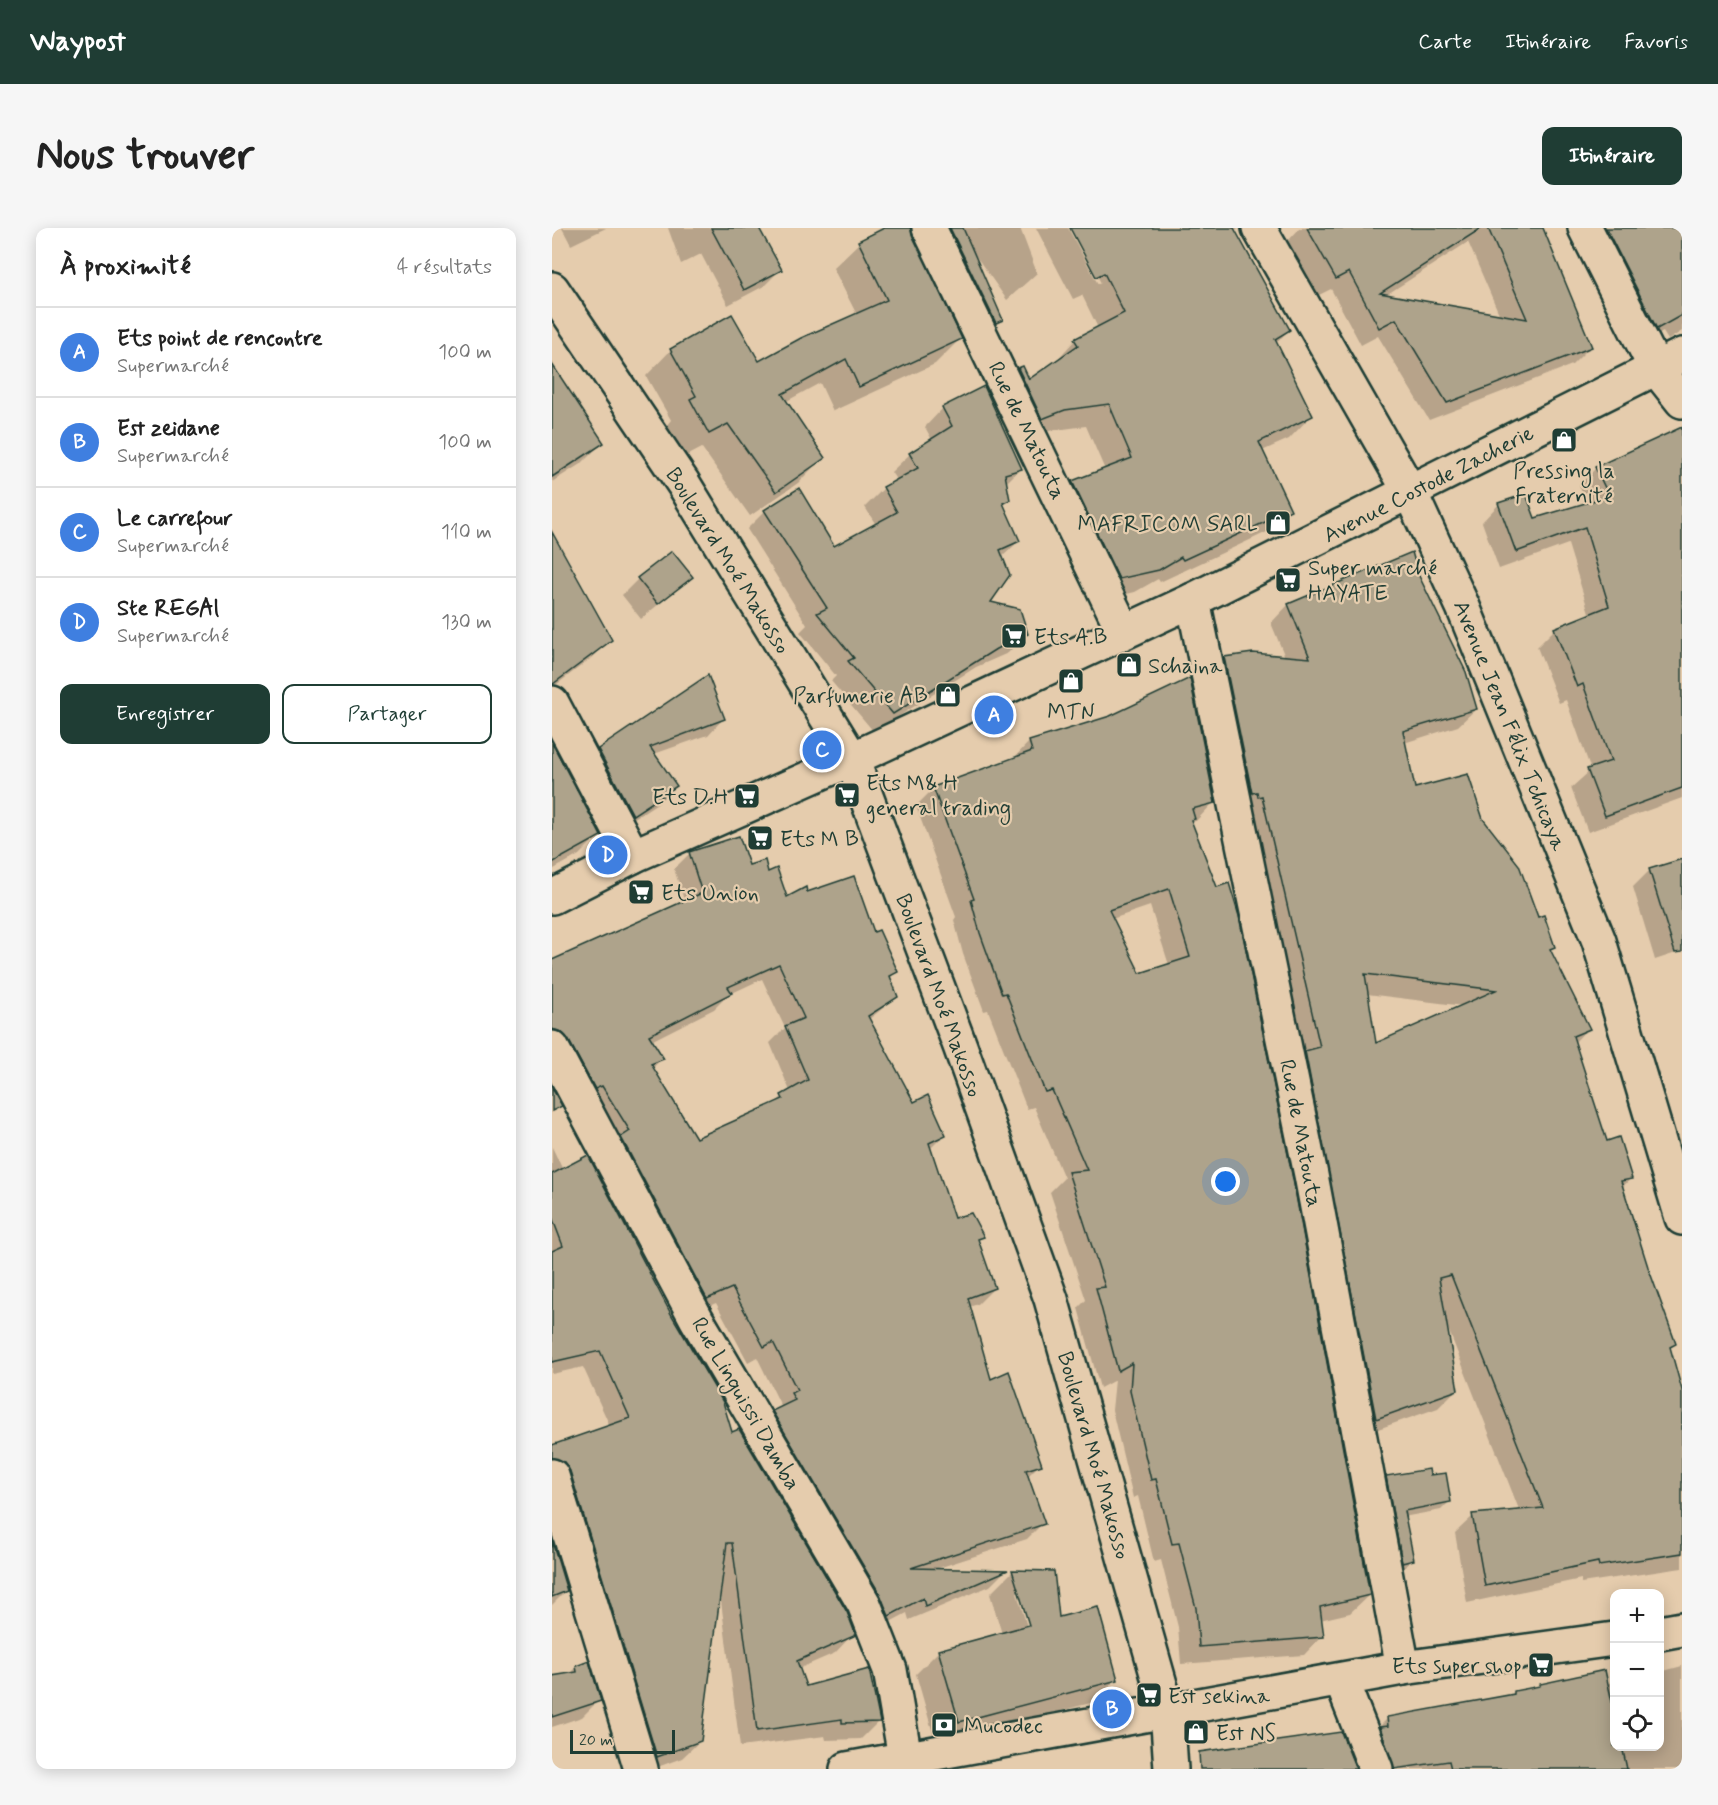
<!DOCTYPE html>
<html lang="fr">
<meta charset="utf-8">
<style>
body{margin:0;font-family:Mynerve,sans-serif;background:#f6f6f6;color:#222}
.controls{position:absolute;right:18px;bottom:18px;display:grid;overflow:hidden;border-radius:12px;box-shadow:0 3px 15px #0003}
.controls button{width:54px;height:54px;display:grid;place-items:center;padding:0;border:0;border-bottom:2px solid #e0e0e0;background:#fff;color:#222;font:30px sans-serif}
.scale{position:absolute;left:18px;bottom:15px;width:105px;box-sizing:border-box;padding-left:6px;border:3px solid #1f3d34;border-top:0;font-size:16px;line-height:21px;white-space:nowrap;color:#1f3d34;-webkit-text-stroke:4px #e5ccad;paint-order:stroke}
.you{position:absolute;left:674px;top:954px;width:21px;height:21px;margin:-15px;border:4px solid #fff;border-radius:50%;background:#1a73e8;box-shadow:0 0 0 9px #1a73e833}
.badge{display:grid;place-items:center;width:39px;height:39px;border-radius:50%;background:#1f3d34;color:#fff;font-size:20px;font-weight:700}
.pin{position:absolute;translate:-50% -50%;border:3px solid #fff;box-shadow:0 2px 6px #0006}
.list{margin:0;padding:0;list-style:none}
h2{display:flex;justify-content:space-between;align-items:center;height:78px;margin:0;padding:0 24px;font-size:26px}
h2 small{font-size:20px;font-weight:400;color:#767676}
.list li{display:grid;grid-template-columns:39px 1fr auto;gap:18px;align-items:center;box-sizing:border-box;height:90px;padding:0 24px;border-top:2px solid #e0e0e0}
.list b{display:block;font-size:22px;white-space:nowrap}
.list p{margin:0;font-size:20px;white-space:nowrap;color:#767676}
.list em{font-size:20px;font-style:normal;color:#767676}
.actions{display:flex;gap:12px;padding:18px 24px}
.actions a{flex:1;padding:14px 0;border:2px solid #1f3d34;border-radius:12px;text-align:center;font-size:21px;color:#1f3d34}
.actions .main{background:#1f3d34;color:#fff}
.icon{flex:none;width:33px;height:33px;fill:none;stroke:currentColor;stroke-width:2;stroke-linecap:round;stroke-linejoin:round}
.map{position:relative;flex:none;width:1130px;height:1541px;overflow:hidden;border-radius:12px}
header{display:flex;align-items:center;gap:36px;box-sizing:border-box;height:84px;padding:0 30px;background:#1f3d34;color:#fff}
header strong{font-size:28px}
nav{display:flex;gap:33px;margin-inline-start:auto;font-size:21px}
.intro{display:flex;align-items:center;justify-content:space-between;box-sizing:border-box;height:144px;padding:0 36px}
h1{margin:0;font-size:42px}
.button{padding:15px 27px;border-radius:12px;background:#1f3d34;color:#fff;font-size:21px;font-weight:700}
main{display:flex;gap:36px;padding:0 36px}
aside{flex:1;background:#fff;border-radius:12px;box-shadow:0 3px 15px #0003}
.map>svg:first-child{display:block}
.shadow{fill:#0003;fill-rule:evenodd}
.building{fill:#aea38b;stroke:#1f3d34;stroke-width:1.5;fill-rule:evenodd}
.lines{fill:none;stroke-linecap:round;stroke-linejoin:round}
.street-casing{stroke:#1f3d34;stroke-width:38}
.secondary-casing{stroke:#1f3d34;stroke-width:38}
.street{stroke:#e5ccad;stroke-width:33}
.secondary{stroke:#e5ccad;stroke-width:33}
.labels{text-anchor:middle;stroke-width:4.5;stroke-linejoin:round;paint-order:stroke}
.street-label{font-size:22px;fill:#1f3d34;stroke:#e5ccad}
.poi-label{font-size:22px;fill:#1f3d34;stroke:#e5ccad;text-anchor:start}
</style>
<header>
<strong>Waypost</strong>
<nav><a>Carte</a><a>Itinéraire</a><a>Favoris</a></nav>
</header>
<div class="intro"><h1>Nous trouver</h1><a class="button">Itinéraire</a></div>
<main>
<aside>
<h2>À proximité<small>4 résultats</small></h2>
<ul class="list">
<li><span class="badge" style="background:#3f7fe0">A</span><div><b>Ets point de rencontre</b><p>Supermarché</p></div><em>100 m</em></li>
<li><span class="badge" style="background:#3f7fe0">B</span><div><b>Est zeidane</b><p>Supermarché</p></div><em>100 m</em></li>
<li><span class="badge" style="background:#3f7fe0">C</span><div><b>Le carrefour</b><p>Supermarché</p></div><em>110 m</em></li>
<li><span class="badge" style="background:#3f7fe0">D</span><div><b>Ste REGAl</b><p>Supermarché</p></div><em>130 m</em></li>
</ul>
<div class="actions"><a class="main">Enregistrer</a><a>Partager</a></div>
</aside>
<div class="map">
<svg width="1130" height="1541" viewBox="0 0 1130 1541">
<rect width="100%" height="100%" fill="#e5ccad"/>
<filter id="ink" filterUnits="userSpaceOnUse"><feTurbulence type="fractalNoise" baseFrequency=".0167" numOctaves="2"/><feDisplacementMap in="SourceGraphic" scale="12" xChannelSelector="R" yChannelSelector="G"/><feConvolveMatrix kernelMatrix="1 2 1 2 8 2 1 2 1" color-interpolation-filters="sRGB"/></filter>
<g filter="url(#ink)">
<!-- shadow -->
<g class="shadow">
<polygon points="10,0 54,0 19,17"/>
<polygon points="116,0 207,0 228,42 212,58 176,77 149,26 129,36"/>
<polygon points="336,0 468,0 485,45 455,72 421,24 449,92 424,117 368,17 358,6 408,111 383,136 281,183 268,155 233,174 271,229 246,255 198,288 150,220 131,230 114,198 119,192 94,148 119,122 206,135 305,87 281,40 307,15"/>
<polygon points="484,0 516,0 546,56 549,55 520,0 686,0 682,3 737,102 724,115 759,188 737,211 710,223 737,282 715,304 608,354 606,351 583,364 545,373 498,276 521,254 553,242 534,198 489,204 444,164 470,140 476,154 501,136 523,112 546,100 530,67 521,71"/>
<path d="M748,0H989L1038,119L1020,137L877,192L826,108L809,117L779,61L765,68L735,14ZM916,14L948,88L834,67Z"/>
<polygon points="1018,0 1130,0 1130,103 1116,112 1111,104 1086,118"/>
<polygon points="0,170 50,215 30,235 0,254"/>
<polygon points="391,180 468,241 454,255 457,271 451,278 467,313 449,330 436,375 474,406 456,425 424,439 322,504 279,453 284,448 248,404 255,397 195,301 213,283 282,320 324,297 313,279 332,260 345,253 339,244 358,226 380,212 373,199"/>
<polygon points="1044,240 1130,359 1130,570 1036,604 1019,560 1039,542 1014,472 1007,475 985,419 1003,401 1038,388 1016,316 947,341 930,294 947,276 982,291 1035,276 1027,257"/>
<polygon points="0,307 58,412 38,431 0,460"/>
<polygon points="139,349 89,391 70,367 86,351"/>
<path d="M866,349L924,481L906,498L852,515L862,561L929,591L1001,719L998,723L1036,800L1022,815L1054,915L1078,951L1070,960L1065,998L1123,1116L1117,1121L1130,1169V1340L1029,1355V1351L915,1375L903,1305L921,1288L968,1284L895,1098L904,1162L886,1180L806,1208L655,448L673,430L733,429L719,395L736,377ZM815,766L912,778L823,817Z"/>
<polygon points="156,449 172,490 156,507 102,526 123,558 107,574 64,602 31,538 47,522"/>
<path d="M477,514L662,574L644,593L638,594L817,1367L798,1385L768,1392L770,1408L752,1427L629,1436L626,1399L609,1332L602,1334L586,1268L581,1270L560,1182L563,1152L548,1160L526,1080L534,1072L498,964L512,950L482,879L475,881L436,782L432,783L411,726L402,692L404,689L364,578L382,560L459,533ZM598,678L617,737L588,747L560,691Z"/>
<polygon points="0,518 47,607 27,627 0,642"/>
<path d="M138,625L215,646L235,671L254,665L321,706L344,744L338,750L345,769L316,792L361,876L392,907L378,921L401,991L430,1009L426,1013L442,1060L426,1076L417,1079L438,1153L488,1236L475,1249L491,1295L475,1311L383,1341L452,1344L438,1358L357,1392L355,1385L321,1403L206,1200L229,1178L205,1129L196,1134L164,1075L139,1086L0,826V733L133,675L122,641ZM210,751L233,800L218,815L238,863L220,877L144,911L100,841L110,830L99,813L162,781L176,767Z"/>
<polygon points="1098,642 1130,723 1103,732 1081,659"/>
<polygon points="0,919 11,942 180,1206 300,1407 283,1425 246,1441 253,1460 326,1494 309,1511 274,1512 273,1508 188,1519 168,1366 148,1513 130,1530 100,1541 0,1258 0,1218 58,1198 31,1139 0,1146"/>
<polygon points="877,1249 897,1274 889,1282 851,1289 861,1331 853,1339 843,1341 827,1258 835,1250"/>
<polygon points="0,1318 14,1363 0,1377"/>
<path d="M460,1344L501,1345L506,1391L564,1451L542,1474L384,1516L364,1446L387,1423L450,1406L438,1366ZM465,1365H468L480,1404L477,1405Z"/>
<polygon points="1130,1438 1130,1541 818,1541 816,1510 835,1491 959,1468 962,1464 989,1457 1062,1455 1062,1518 1108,1518 1108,1444"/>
<polygon points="25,1439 47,1472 30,1489 0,1499 0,1450 17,1447"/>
</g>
<!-- building -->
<g class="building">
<polygon points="159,0 207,0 230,42 192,62"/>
<polygon points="332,0 358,0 410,111 307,159 294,131 230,166 273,230 224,264 176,196 157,206 138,171 144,168 118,121 180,86 207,133 249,110 335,72 306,13"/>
<polygon points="398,0 411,0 451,92 444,95"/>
<polygon points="518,0 682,0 738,102 723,111 761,188 707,214 739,282 631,332 629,329 607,342 567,351 520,253 580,230 557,176 513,182 490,191 466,140 471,138 477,151 526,117 522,111 572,85 552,45 544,49"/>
<polygon points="755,0 930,0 828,65 975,91 936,0 991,0 1040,119 895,175 844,91 827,100 797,44 784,51"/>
<polygon points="1054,0 1130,0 1130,87 1105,101"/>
<polygon points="0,136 52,215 0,249"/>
<polygon points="432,158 470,241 453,246 458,272 451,275 468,313 448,322 458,347 439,374 468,381 476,406 444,421 341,486 296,433 302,430 265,385 275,380 212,282 247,260 282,318 345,284 331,259 366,240 357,225 400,198 390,179"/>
<polygon points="1130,199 1130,560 1053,588 1035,541 1059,533 1031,456 1025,459 1002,400 1057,378 1033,299 964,324 946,275 974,266 983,290 1057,268 1043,239"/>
<polygon points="0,304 60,412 1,456 0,456"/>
<polygon points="120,323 141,349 106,376 85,350"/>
<path d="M860,324L867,348L914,444L925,481L851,503L863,560L916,546L931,591L967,637L986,689L992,687L1003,719L998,721L1038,801L1021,808L1055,913L1067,909L1080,951L1069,953L1096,1039L1124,1116L1118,1119L1130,1162V1325L1047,1338L1046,1334L933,1358L920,1286L991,1280L899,1047L887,1050L906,1162L824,1191L753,823L768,819L710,568L706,569L705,564L700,565L672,429L701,425L758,430L736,376ZM813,746L944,762L824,815Z"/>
<polygon points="156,447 173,491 98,519 125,558 81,587 46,521"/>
<path d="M638,450L663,575L640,581L643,591L639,592L665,659L677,655L687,688L741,951L818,1367L768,1379L772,1409L647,1419L644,1380L627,1315L620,1316L604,1251L599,1252L578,1163L580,1135L566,1143L544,1060L553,1059L516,944L535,942L500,862L493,864L454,765L450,766L428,705L419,672L422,671L381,559L480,523L477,513L558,488ZM617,661L638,729L588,745L557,682Z"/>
<polygon points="0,515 49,608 0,635"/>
<path d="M187,608L197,637L213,632L216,644L225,640L235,669L254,659L255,664L302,648L322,704L327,702L346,744L338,748L346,769L316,788L362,874L376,867L394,907L377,915L402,990L419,985L432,1009L426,1011L443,1060L416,1070L439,1151L457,1143L490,1237L474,1242L493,1296L359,1340L456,1342L373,1378L371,1370L337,1388L328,1366L220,1183L243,1172L239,1165L245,1162L221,1114L212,1119L180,1060L155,1071L69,909L78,903L50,858L43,861L16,811L9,804L0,801V732L150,665L137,624ZM227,736L252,790L233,798L256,852L229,867L231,871L144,910L99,836L112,831L97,807L180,765L176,759Z"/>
<polygon points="1130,631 1130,724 1123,725 1097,641"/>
<polygon points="0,860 10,878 0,883"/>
<polygon points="36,927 119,1086 171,1174 180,1204 187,1201 295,1384 303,1405 302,1408 245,1433 254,1458 317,1441 328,1494 290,1495 290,1491 205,1503 180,1315 175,1315 149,1513 105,1529 18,1243 12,1234 0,1230 0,1217 78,1190 48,1123 0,1134 0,1023 11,1018 0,989 0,946"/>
<polygon points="877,1241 878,1247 894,1245 899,1274 852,1283 862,1332 850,1335 834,1248"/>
<polygon points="0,1313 15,1363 0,1369"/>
<polygon points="460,1342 502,1343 507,1389 546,1379 566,1452 407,1494 386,1422 477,1397"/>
<polygon points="37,1433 49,1473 0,1489 0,1448 25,1444 24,1438"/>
<polygon points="1053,1442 1062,1483 1062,1518 1070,1518 1075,1541 899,1541 897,1533 842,1541 828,1499 836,1498 835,1489 962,1466 962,1463 988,1458 988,1456"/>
<polygon points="789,1504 804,1541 648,1541 647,1524"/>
</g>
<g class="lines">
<defs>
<g id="street">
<polyline points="377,0 572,404"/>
<polyline points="1033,0 1103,139 1130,173"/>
<polyline points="0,61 131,255 300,531 408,818 499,1071 615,1481 619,1541"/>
<polyline points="641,372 759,947 851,1440"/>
<polyline points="0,475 81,628"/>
<polyline points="0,820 145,1092 312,1376 338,1442 355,1541"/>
<polyline points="0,1248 89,1541"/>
<polyline points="789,1452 824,1541"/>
</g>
<g id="secondary">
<polyline points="707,0 858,264 911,379 1047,713 1130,990"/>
<polyline points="0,669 81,628 300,531 641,372 1130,127"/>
<polyline points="1108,1405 1130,1401"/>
<polyline points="295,1541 851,1440 1062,1411"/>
</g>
</defs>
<!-- street casing -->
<use href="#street" class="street-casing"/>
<!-- secondary casing -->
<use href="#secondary" class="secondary-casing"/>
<!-- street -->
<use href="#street" class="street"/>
<!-- secondary -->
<use href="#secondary" class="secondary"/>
</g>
</g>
<!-- icons -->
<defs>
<symbol id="shop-square" viewBox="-11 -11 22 22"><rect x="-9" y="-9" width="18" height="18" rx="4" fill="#1f3d34" stroke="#e5ccad"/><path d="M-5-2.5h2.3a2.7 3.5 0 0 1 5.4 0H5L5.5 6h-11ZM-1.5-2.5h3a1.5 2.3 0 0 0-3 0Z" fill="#fff"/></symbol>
<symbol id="supermarket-square" viewBox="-11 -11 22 22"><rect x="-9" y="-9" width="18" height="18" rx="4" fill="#1f3d34" stroke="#e5ccad"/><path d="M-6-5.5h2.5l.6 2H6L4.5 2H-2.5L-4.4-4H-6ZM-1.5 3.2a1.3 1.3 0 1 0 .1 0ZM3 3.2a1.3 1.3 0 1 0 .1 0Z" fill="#fff"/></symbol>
<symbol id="bank-square" viewBox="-11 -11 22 22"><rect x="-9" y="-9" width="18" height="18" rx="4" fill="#1f3d34" stroke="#e5ccad"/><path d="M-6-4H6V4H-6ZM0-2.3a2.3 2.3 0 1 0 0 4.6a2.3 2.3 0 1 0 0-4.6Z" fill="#fff"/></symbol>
</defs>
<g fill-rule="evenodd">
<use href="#shop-square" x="997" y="197" width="30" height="30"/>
<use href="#shop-square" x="711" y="280" width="30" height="30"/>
<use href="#supermarket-square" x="721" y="337" width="30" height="30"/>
<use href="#supermarket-square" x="447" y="393" width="30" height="30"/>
<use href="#shop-square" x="562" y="422" width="30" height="30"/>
<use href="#shop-square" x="504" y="438" width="30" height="30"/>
<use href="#shop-square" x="381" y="452" width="30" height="30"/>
<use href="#supermarket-square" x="280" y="552" width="30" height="30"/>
<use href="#supermarket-square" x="180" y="553" width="30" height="30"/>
<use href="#supermarket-square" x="193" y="595" width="30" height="30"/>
<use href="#supermarket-square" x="74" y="649" width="30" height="30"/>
<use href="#supermarket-square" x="974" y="1422" width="30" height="30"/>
<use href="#supermarket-square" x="582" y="1452" width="30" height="30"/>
<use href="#bank-square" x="377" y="1482" width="30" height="30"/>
<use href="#shop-square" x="629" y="1489" width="30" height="30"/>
</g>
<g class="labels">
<!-- street labels -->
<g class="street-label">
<text transform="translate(476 202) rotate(64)" y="8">Rue de Matouta</text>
<text transform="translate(876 255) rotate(-27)" y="8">Avenue Costode Zacherie</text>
<text transform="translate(177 332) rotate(58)" y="8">Boulevard Moé Makosso</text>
<text transform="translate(959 497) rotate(68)" y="8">Avenue Jean Félix Tchicaya</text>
<text transform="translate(388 767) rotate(70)" y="8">Boulevard Moé Makosso</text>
<text transform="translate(750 905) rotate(79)" y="8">Rue de Matouta</text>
<text transform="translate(195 1175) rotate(60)" y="8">Rue Linguissi Damba</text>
<text transform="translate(543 1227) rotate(74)" y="8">Boulevard Moé Makosso</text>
</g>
<!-- poi labels -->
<g class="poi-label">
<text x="1012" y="250" text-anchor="middle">Pressing la<tspan x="1012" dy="25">Fraternité</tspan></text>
<text x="706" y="303" text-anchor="end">MAFRICOM SARL</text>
<text x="756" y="347">Super marché<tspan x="756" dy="25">HAYATE</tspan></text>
<text x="482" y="416">Ets A.B</text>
<text x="596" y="445">Schaina</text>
<text x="376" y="475" text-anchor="end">Parfumerie AB</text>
<text x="519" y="491" text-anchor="middle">MTN</text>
<text x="314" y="562">Ets M&amp; H<tspan x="314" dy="25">general trading</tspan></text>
<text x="176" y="576" text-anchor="end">Ets D.H</text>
<text x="228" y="618">Ets M B</text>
<text x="109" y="672">Ets Union</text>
<text x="970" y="1445" text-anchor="end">Ets super shop</text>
<text x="616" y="1475">Est sekina</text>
<text x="412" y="1505">Mucodec</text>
<text x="664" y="1512">Est NS</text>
</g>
</g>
</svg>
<div class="controls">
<button>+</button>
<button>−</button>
<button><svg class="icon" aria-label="locate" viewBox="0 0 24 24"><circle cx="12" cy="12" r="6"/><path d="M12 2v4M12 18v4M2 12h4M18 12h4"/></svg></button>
</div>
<div class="scale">20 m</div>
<div class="you"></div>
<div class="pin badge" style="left:442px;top:487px;background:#3f7fe0">A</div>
<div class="pin badge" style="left:560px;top:1481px;background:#3f7fe0">B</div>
<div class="pin badge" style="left:270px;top:522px;background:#3f7fe0">C</div>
<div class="pin badge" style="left:56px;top:627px;background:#3f7fe0">D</div>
</div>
</main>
